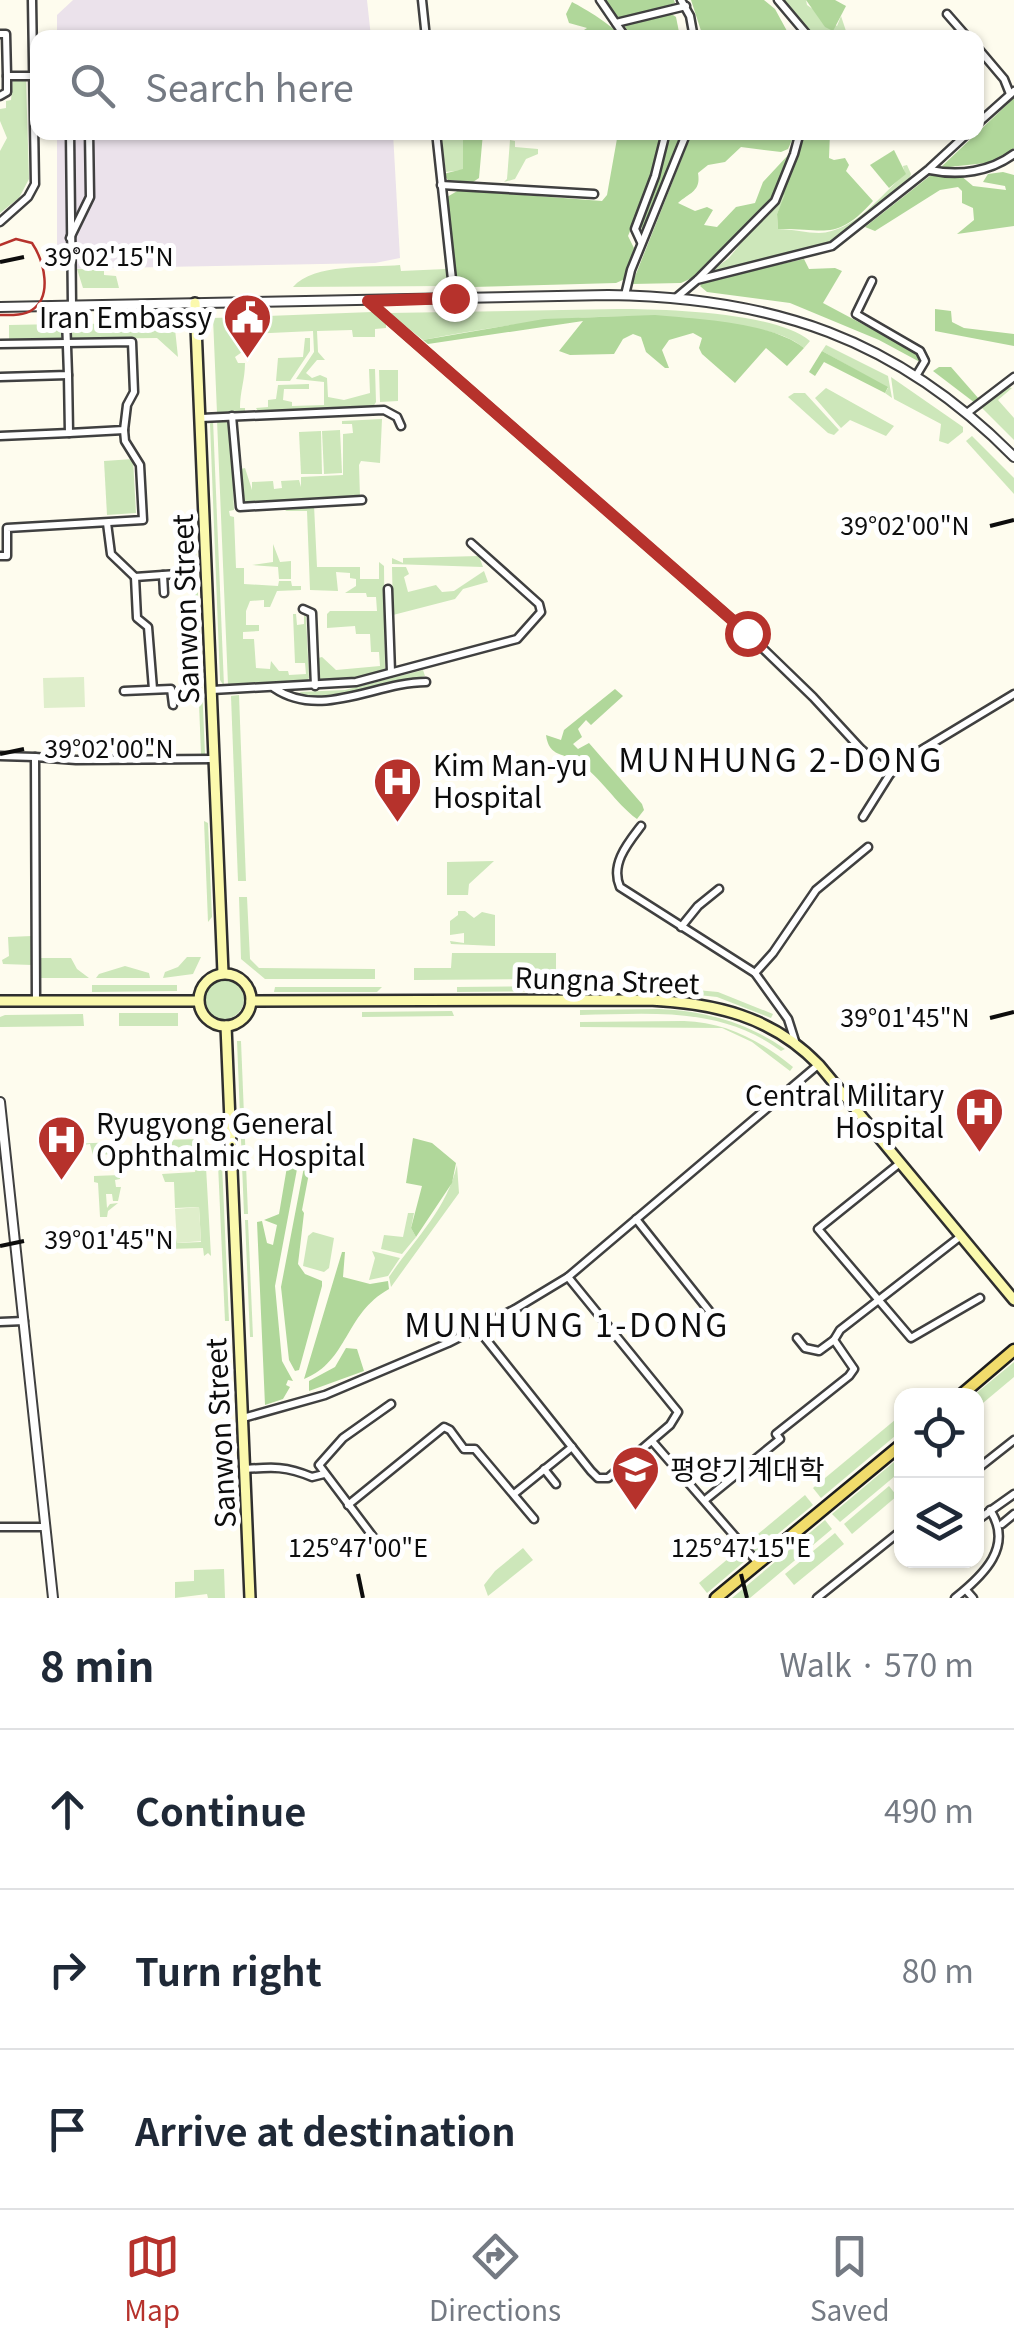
<!DOCTYPE html>
<meta charset="utf-8">
<style>
body{margin:0;font-family:Georgia,"Noto Sans KR",serif;background:#f6f6f7;color:#1f2937}
.controls{position:absolute;right:30px;bottom:30px;display:grid;overflow:hidden;border-radius:20px;box-shadow:0 2px 8px #0004}
.controls button{width:90px;height:90px;display:grid;place-items:center;padding:0;border:0;border-bottom:2px solid #e0e1e3;background:#fff;color:#1f2937;font:50px sans-serif}
.stop{position:absolute;width:30px;height:30px;margin:-22px;border:8px solid #b6322c;border-radius:50%;background:#fff}
.stop.end{background:#b6322c;border-color:#fff;box-shadow:0 2px 10px #0008}
.list{margin:0;padding:0;list-style:none}
h2{display:flex;justify-content:space-between;align-items:center;height:130px;margin:0;padding:0 40px;font-size:42px}
h2 small{font-size:32px;font-weight:400;color:#747a83}
.list li{display:grid;grid-template-columns:65px 1fr auto;gap:30px;align-items:center;box-sizing:border-box;height:160px;padding:0 40px;border-top:2px solid #e0e1e3}
.list b{display:block;font-size:38px;white-space:nowrap}
.list em{font-size:32px;font-style:normal;color:#747a83}
.icon{flex:none;width:55px;height:55px;fill:none;stroke:currentColor;stroke-width:2;stroke-linecap:round;stroke-linejoin:round}
.map{position:relative;flex:none;width:1014px;height:1598px;overflow:hidden}
.search{position:absolute;background:#fff;box-shadow:0 2px 8px #0004;left:30px;right:30px;top:30px;height:110px;display:flex;align-items:center;gap:25px;box-sizing:border-box;padding:0 35px;border-radius:20px;color:#747a83;font-size:38px}
.sheet{height:610px;background:#fff}
nav{display:flex;justify-content:space-around;align-items:center;box-sizing:border-box;height:140px;border-top:2px solid #e0e1e3;background:#fff;font-size:28px;color:#747a83}
nav a{display:grid;justify-items:center;gap:5px}
nav .on{color:#b6322c}
.map>svg:first-child{display:block}
.industrial{fill:#ebe2eb}
.green{fill:#cde7ba}
.forest{fill:#b0d79a}
.pitch{fill:#dfeecb}
.lines{fill:none;stroke-linecap:round;stroke-linejoin:round}
.minor-casing{stroke:#404040;stroke-width:11}
.tertiary-casing{stroke:#404040;stroke-width:12}
.secondary-casing{stroke:#2f2f2f;stroke-width:14}
.primary-casing{stroke:#1e1e1e;stroke-width:15}
.minor{stroke:#fff;stroke-width:6}
.tertiary{stroke:#fff;stroke-width:8}
.secondary{stroke:#fbf9ad;stroke-width:9}
.primary{stroke:#f1dc6b;stroke-width:10}
.tram{stroke:#b6322c;stroke-width:2.5}
.route{stroke:#b6322c;stroke-width:12}
.ticks{fill:none;stroke:#0d0d0d;stroke-width:4}
.labels{text-anchor:middle;stroke-width:10;stroke-linejoin:round;paint-order:stroke}
.poi-label{font-size:28px;fill:#0d0d0d;stroke:#fff;text-anchor:start}
.street-label{font-size:28px;fill:#0d0d0d;stroke:#fff}
.quarter-label{font-size:32px;letter-spacing:2.5px;fill:#0d0d0d;stroke:#fff}
.ticks-label{font-size:25px;text-anchor:middle;fill:#0d0d0d;stroke:#fff;stroke-width:10;stroke-linejoin:round;paint-order:stroke}
</style>
<div class="map">
<svg width="1014" height="1598" viewBox="0 0 1014 1598">
<rect width="100%" height="100%" fill="#fefcee"/>
<!-- industrial -->
<g class="industrial">
<polygon points="73,0 367,0 371,37 57,37 57,15"/>
<polygon points="57,133 393,133 400,258 375,263 57,269"/>
</g>
<!-- green -->
<g class="green">
<polygon points="781,0 806,0 807,5 837,26 841,16 848,37 826,35 813,37"/>
<polygon points="26,79 29,179 19,198 0,213 0,151 7,138 0,121 0,109 6,108 6,101 11,100 13,80"/>
<polygon points="440,133 463,133 463,170 446,172"/>
<polygon points="510,140 515,141 515,147 538,149 538,154 526,159 515,179 504,182 507,179"/>
<path d="M907,165L911,174L909,179L834,241L710,272L729,258L788,190L777,214L778,229C792,229 807,233 819,233C854,232 880,196 905,174L903,166Z"/>
<path d="M400,265L401,271L446,269L447,286L293,287C314,263 370,268 400,265Z"/>
<polygon points="77,269 104,269 104,275 116,276 119,288 83,288"/>
<path d="M618,309C664,309 775,312 810,341L804,348C783,330 750,328 724,324C618,308 527,320 423,340L389,313Z"/>
<path d="M372,312L386,322V328L375,329V337H353L352,330L317,331L318,352L325,360H317L306,373L312,378L320,375L327,378L328,397L344,400L370,393L369,369H375L376,402L373,407L258,411L256,408L268,407V400L276,399L278,385L309,384V389H284L283,400L292,402V406L324,405V382L296,379L314,352L313,331L246,334L242,352L235,357L238,363H245C245,380 240,391 240,408H245V412L217,413L213,318Z"/>
<polygon points="166,323 175,329 178,357 157,338 72,339 72,324"/>
<polygon points="61,324 61,339 9,340 9,325"/>
<polygon points="305,338 310,338 310,351 290,381 259,381 276,381 278,358 303,357"/>
<polygon points="826,345 888,376 892,398 885,393 888,388 822,351"/>
<polygon points="398,370 398,401 380,402 379,370"/>
<polygon points="891,377 963,427 963,432 948,444 939,441 941,424 894,399"/>
<polygon points="1007,387 1012,388 998,400 1014,418 1014,440 982,408"/>
<polygon points="826,388 894,426 886,436 850,420 841,428 815,398"/>
<polygon points="794,393 805,393 839,430 834,435 828,433 788,397"/>
<polygon points="230,419 234,510 229,511 230,516 234,517 236,568 244,568 244,584 278,586 279,581 291,581 292,586 301,586 301,590 277,591 270,607 264,607 264,600 250,601 246,611 246,625 259,625 259,631 243,632 243,639 254,639 256,668 270,669 271,661 279,671 288,671 289,675 306,674 305,663 295,663 293,614 296,614 297,625 304,624 304,615 306,617 309,678 306,682 228,685 217,420"/>
<polygon points="382,419 380,463 361,461 359,465 360,497 246,504 242,500 241,469 245,468 252,490 252,482 273,481 274,489 282,488 281,481 299,480 301,487 301,477 343,475 343,434 353,433 352,424 342,424 342,421"/>
<polygon points="213,420 224,686 220,680 210,424"/>
<polygon points="340,430 342,473 324,474 322,431"/>
<polygon points="321,431 322,474 301,474 299,432"/>
<polygon points="972,436 1014,478 1014,494 966,441"/>
<polygon points="133,459 136,513 107,515 104,461"/>
<polygon points="314,505 317,567 360,567 360,579 379,579 379,562 384,566 385,670 347,680 319,679 318,658 322,657 336,670 380,666 379,652 371,652 370,634 356,634 355,626 327,628 327,614 330,611 377,611 376,597 367,597 366,593 345,593 356,586 356,579 350,578 350,573 336,572 338,591 310,590 307,511 285,511 291,507"/>
<polygon points="192,526 195,526 205,754 201,754"/>
<polygon points="273,544 280,562 291,561 291,579 279,579 278,567 252,565 273,562"/>
<polygon points="479,556 483,567 392,564 392,558 403,563 403,558"/>
<polygon points="392,567 406,567 409,574 404,577 408,592 436,585 442,592 454,591 484,571 488,582 463,589 455,599 393,615"/>
<path d="M423,670L425,676C394,684 326,710 299,692L345,690Z"/>
<polygon points="239,695 246,881 238,881 231,696"/>
<polygon points="204,821 208,823 212,917 208,922"/>
<polygon points="494,861 469,884 468,895 447,895 447,862"/>
<polygon points="239,897 247,897 250,959 259,968 375,969 375,979 265,979 241,959"/>
<polygon points="458,911 465,911 474,918 482,912 495,915 495,946 451,944 450,941 464,943 464,933 450,935 450,921 458,915"/>
<polygon points="32,936 32,965 3,964 2,960 9,956 8,937"/>
<polygon points="452,953 556,953 556,979 414,980 414,968 451,968"/>
<polygon points="187,957 201,957 193,974 163,978 165,972 178,967"/>
<polygon points="40,958 71,958 77,969 89,978 39,978"/>
<polygon points="125,966 149,973 150,978 96,978 99,974"/>
<circle cx="224" cy="999" r="20"/>
<polygon points="92,985 177,985 177,991 92,992"/>
<polygon points="580,986 574,991 457,992 457,987"/>
<polygon points="653,986 718,992 773,1014 771,1018 717,997 652,990"/>
<polygon points="275,987 382,987 377,992 274,992"/>
<path d="M659,1009C705,1011 746,1022 785,1049L781,1051C721,1006 651,1014 580,1015V1010Z"/>
<polygon points="452,1011 454,1016 362,1017 362,1012"/>
<rect x="119" y="1013" width="59" height="13"/>
<polygon points="83,1014 84,1026 0,1027 0,1017 5,1015"/>
<path d="M684,1021C726,1022 761,1041 793,1067L790,1071L752,1042L722,1028L580,1027V1022Z"/>
<polygon points="237,1041 241,1041 248,1214 244,1214"/>
<polygon points="201,1139 202,1151 162,1153 161,1140"/>
<polygon points="119,1142 119,1154 93,1155 90,1144 82,1145 82,1149 68,1146 68,1144"/>
<polygon points="218,1164 222,1164 229,1321 225,1321"/>
<path d="M457,1165L459,1193L391,1287L389,1277C414,1240 447,1209 457,1165Z"/>
<polygon points="206,1167 211,1256 208,1253 204,1256 203,1248 168,1249 167,1230 175,1229 177,1243 201,1242 199,1207 175,1208 174,1182 165,1182 162,1174 195,1172 196,1168"/>
<polygon points="120,1175 120,1179 115,1180 116,1187 121,1187 118,1201 113,1201 112,1194 106,1194 107,1208 110,1204 118,1203 108,1211 107,1217 100,1217 98,1183 94,1182 94,1176"/>
<polygon points="408,1213 414,1213 411,1228 416,1237 402,1254 381,1249 384,1235 403,1237"/>
<polygon points="245,1220 248,1220 253,1337 250,1337"/>
<polygon points="313,1232 334,1238 329,1268 324,1272 303,1266 308,1236"/>
<polygon points="372,1251 400,1258 388,1276 369,1280 375,1258"/>
<polygon points="1014,1362 1014,1377 977,1408 974,1395"/>
<polygon points="901,1415 901,1431 821,1498 813,1488"/>
<polygon points="901,1456 901,1471 840,1522 832,1514"/>
<polygon points="889,1486 897,1496 852,1534 844,1524"/>
<polygon points="805,1495 813,1505 757,1551 752,1551 746,1544"/>
<polygon points="825,1520 832,1529 750,1598 732,1598"/>
<polygon points="835,1533 844,1544 794,1585 785,1574"/>
<polygon points="523,1548 533,1560 488,1596 484,1585 495,1571"/>
<polygon points="741,1548 747,1555 746,1560 707,1593 699,1583"/>
<polygon points="224,1569 225,1598 208,1598 207,1594 175,1598 175,1582 194,1581 194,1570"/>
</g>
<!-- forest -->
<g class="forest">
<polygon points="605,0 674,0 675,3 627,19 618,18"/>
<polygon points="691,0 764,0 775,9 787,31 802,37 703,37"/>
<polygon points="806,0 835,0 846,6 833,31 825,27"/>
<path d="M572,2C586,9 613,26 622,37H550L575,36L587,28L569,23L566,14Z"/>
<polygon points="670,13 676,17 680,37 630,37 625,26 630,24"/>
<polygon points="1014,98 1014,148 995,162 940,168"/>
<polygon points="463,133 483,133 479,178 473,182 448,180 443,174 463,169"/>
<polygon points="618,133 663,133 652,177 628,236 634,248 625,279 616,283 473,287 456,283 447,197 459,190 602,201 607,195"/>
<path d="M668,133H683L642,233C637,214 665,159 668,133Z"/>
<path d="M692,133H795L788,149L781,152L741,147L725,162L708,165L698,173C701,191 691,192 678,203L695,211L707,207L713,210L704,225L717,227L736,207L755,203L763,182L790,153L776,194L694,277L681,283L632,284Z"/>
<path d="M803,133H830L829,158L834,160L845,158L849,165L846,171L873,201C836,242 826,228 778,229L777,214L785,194L728,259L783,193Z"/>
<polygon points="894,150 906,174 889,188 870,165"/>
<polygon points="1003,172 1014,175 1014,226 957,234 974,220 973,208 962,203 962,191 958,187 940,190 875,231 865,227 931,175 960,175 973,186 1006,190 1005,186 983,182 988,174"/>
<polygon points="804,259 809,269 835,268 842,271 823,303 913,351 922,360 918,361 879,340 790,303 707,292 700,286 704,281"/>
<polygon points="935,309 951,311 952,322 964,328 1014,334 1014,346 935,331"/>
<path d="M655,315C696,319 772,322 804,348L787,366L766,348L735,383L702,354L699,348L702,338L693,333L669,340L662,350L669,368H665L646,352L641,337L633,334L623,339L614,354L570,355L559,351L583,321L428,344L423,340L544,319Z"/>
<polygon points="822,351 888,387 885,393 824,362 815,376 809,372"/>
<polygon points="939,367 951,367 979,399 975,403 933,371"/>
<path d="M615,689L623,696L591,725L586,720L578,729L582,737L573,744L578,749L589,743L642,804L644,810L637,819C615,803 601,777 579,763C564,752 549,758 546,735L561,740L564,730Z"/>
<polygon points="413,1138 432,1143 456,1163 452,1183 416,1237 411,1228 422,1186 406,1183"/>
<polygon points="301,1148 275,1286 282,1361 293,1381 288,1380 286,1385 290,1387 283,1399 265,1405 257,1222 262,1221 267,1243 273,1245 277,1225 264,1220 279,1214 289,1155"/>
<polygon points="304,1167 310,1168 302,1210 304,1213 298,1264 305,1274 322,1281 322,1286 299,1370 295,1371 289,1360 281,1287"/>
<path d="M342,1252H345L343,1277L370,1284L388,1281L389,1289C344,1314 349,1361 304,1379Z"/>
<polygon points="346,1348 357,1349 364,1371 309,1391 309,1381 335,1367"/>
</g>
<!-- pitch -->
<g class="pitch">
<polygon points="84,677 85,707 44,708 43,678"/>
<polygon points="199,1207 201,1241 177,1243 175,1209"/>
</g>
<g class="lines">
<defs>
<g id="minor">
<polyline points="422,0 426,38"/>
<polyline points="600,0 626,38"/>
<polyline points="681,0 690,16 694,38"/>
<polyline points="778,0 810,38"/>
<polyline points="947,14 968,38"/>
<polyline points="616,23 686,6"/>
<polyline points="0,34 6,34 7,76 34,76"/>
<polyline points="976,46 1004,79 1010,94"/>
<polyline points="0,96 7,92 7,76"/>
<polyline points="976,125 1014,91"/>
<polyline points="436,132 454,298"/>
<path d="M930,170C959,176 990,172 1014,154"/>
<polyline points="441,185 594,194"/>
<polyline points="0,222 28,197 35,184 32,0"/>
<polyline points="70,238 90,197 89,132"/>
<polyline points="641,242 635,229 655,176 666,132"/>
<polyline points="698,279 775,201 794,154 800,132"/>
<polyline points="872,281 856,314 920,351 925,361 916,376"/>
<polyline points="625,295 631,270 687,132"/>
<polyline points="677,297 697,280 832,246 929,169 969,132"/>
<polyline points="368,301 747,633 813,697 861,749 890,774 863,817"/>
<polyline points="0,344 132,342 134,392 127,405 124,430 69,433"/>
<polyline points="0,377 68,375 66,318 72,305 70,132"/>
<polyline points="967,413 1014,377"/>
<polyline points="232,416 240,507 362,500"/>
<polyline points="201,418 384,410 397,417 401,426"/>
<polyline points="0,436 69,433 68,375"/>
<polyline points="107,523 111,554 135,577 177,574"/>
<polyline points="0,556 7,556 7,528 143,520 140,465 125,441 124,430"/>
<polyline points="163,575 164,593"/>
<polyline points="135,577 137,618 148,627 153,689"/>
<polyline points="388,589 391,672"/>
<polyline points="303,609 312,613 315,686"/>
<path d="M274,688C321,720 376,682 426,682"/>
<polyline points="212,690 356,682 517,639 541,612 539,604 471,543"/>
<polyline points="124,691 171,689 173,705"/>
<polyline points="0,756 35,757"/>
<polyline points="890,774 918,752 1014,694"/>
<path d="M641,826C628,843 610,864 620,887L755,973L788,1019L795,1041"/>
<polyline points="681,927 698,906 719,889"/>
<polyline points="755,973 773,953 816,890 868,847"/>
<polyline points="36,1001 35,757 76,760 214,759"/>
<polyline points="900,1163 818,1229 911,1338 980,1298"/>
<polyline points="636,1219 710,1312 696,1323"/>
<polyline points="0,1322 24,1321"/>
<polyline points="477,1328 591,1471 598,1478 608,1478 670,1425 678,1412 568,1277"/>
<polyline points="797,1338 805,1348 819,1351 834,1340"/>
<polyline points="243,1418 325,1395 448,1343 515,1309 568,1277 818,1065"/>
<polyline points="652,1441 758,1563"/>
<path d="M245,1469C273,1467 286,1466 312,1477L324,1474"/>
<polyline points="544,1469 556,1484"/>
<polyline points="976,1470 1014,1440"/>
<polyline points="514,1494 572,1447"/>
<polyline points="705,1500 780,1439 776,1434 849,1376 854,1369 834,1340 840,1330 961,1236"/>
<polyline points="348,1505 444,1427 450,1430 464,1449 475,1449 534,1519"/>
<polyline points="976,1521 1014,1494"/>
<polyline points="1002,1524 1014,1514"/>
<polyline points="0,1527 45,1527"/>
<polyline points="380,1546 319,1465 343,1438 391,1404"/>
<polyline points="966,1590 973,1598"/>
<polyline points="817,1598 902,1530"/>
<path d="M955,1598C984,1575 1014,1546 990,1510"/>
</g>
<g id="tertiary">
<path d="M0,307L608,295C772,297 897,338 1014,457"/>
<polyline points="0,1102 53,1598"/>
</g>
<g id="secondary">
<polyline points="195,303 223,973"/>
<circle cx="225" cy="1000" r="26"/>
<polyline points="0,1001 198,1001"/>
<path d="M251,1001L649,1000C714,1003 772,1016 819,1065L1014,1300"/>
<polyline points="226,1026 250,1598"/>
</g>
<g id="primary">
<polyline points="960,1396 1014,1350"/>
<polyline points="716,1598 902,1444"/>
</g>
</defs>
<!-- minor casing -->
<use href="#minor" class="minor-casing"/>
<!-- tertiary casing -->
<use href="#tertiary" class="tertiary-casing"/>
<!-- secondary casing -->
<use href="#secondary" class="secondary-casing"/>
<!-- primary casing -->
<use href="#primary" class="primary-casing"/>
<!-- minor -->
<use href="#minor" class="minor"/>
<!-- tertiary -->
<use href="#tertiary" class="tertiary"/>
<!-- secondary -->
<use href="#secondary" class="secondary"/>
<!-- primary -->
<use href="#primary" class="primary"/>
<!-- tram -->
<path class="tram" d="M0,245L16,239L32,243C44,261 53,296 32,310C23,316 10,315 0,315"/>
</g>
<g class="lines">
<!-- route -->
<polyline class="route" points="454,298 368,301 747,633"/>
</g>
<!-- ticks -->
<path class="ticks" d="M0,262L24,257M990,526L1014,520M0,754L24,749M990,1018L1014,1012M0,1246L24,1241M358,1574L363,1598M741,1574L747,1598"/>
<!-- icons -->
<defs>
<symbol id="civic-pin" viewBox="-11 -11 22 30"><path d="M0 17L-7.5 6A9.5 9.5 0 1 1 7.5 6Z" fill="#b6322c" stroke="#fff"/><path d="M-.6-6.5H3V-4.5H.6V-3L4-1V1h2V6H-6V1h2V-1L-.6-3ZM-1.2 2.5V6h2.4V2.5Z" fill="#fff"/></symbol>
<symbol id="hospital-pin" viewBox="-11 -11 22 30"><path d="M0 17L-7.5 6A9.5 9.5 0 1 1 7.5 6Z" fill="#b6322c" stroke="#fff"/><path d="M-5-5h3v3.5h4V-5h3V5h-3V1.5h-4V5h-3Z" fill="#fff"/></symbol>
<symbol id="university-pin" viewBox="-11 -11 22 30"><path d="M0 17L-7.5 6A9.5 9.5 0 1 1 7.5 6Z" fill="#b6322c" stroke="#fff"/><path d="M0-5L7-2L0 1L-7-2ZM-4 1L0 2.5L4 1V4Q0 6-4 4Z" fill="#fff"/></symbol>
</defs>
<g fill-rule="evenodd">
<use href="#civic-pin" x="220" y="290" width="55" height="75"/>
<use href="#hospital-pin" x="370" y="754" width="55" height="75"/>
<use href="#hospital-pin" x="952" y="1084" width="55" height="75"/>
<use href="#hospital-pin" x="34" y="1112" width="55" height="75"/>
<use href="#university-pin" x="608" y="1442" width="55" height="75"/>
</g>
<g class="labels">
<!-- poi labels -->
<g class="poi-label">
<text x="212" y="328" text-anchor="end">Iran Embassy</text>
<text x="433" y="776">Kim Man-yu<tspan x="433" dy="32">Hospital</tspan></text>
<text x="944" y="1106" text-anchor="end">Central Military<tspan x="944" dy="32">Hospital</tspan></text>
<text x="96" y="1134">Ryugyong General<tspan x="96" dy="32">Ophthalmic Hospital</tspan></text>
<text x="670" y="1480">평양기계대학</text>
</g>
<!-- street labels -->
<g class="street-label">
<text transform="translate(186 609) rotate(-92)" y="10">Sanwon Street</text>
<text transform="translate(607 981) rotate(2)" y="10">Rungna Street</text>
<text transform="translate(221 1433) rotate(-93)" y="10">Sanwon Street</text>
</g>
<!-- quarter labels -->
<g class="quarter-label">
<text x="781" y="772">MUNHUNG 2-DONG</text>
<text x="567" y="1337">MUNHUNG 1-DONG</text>
</g>
</g>
<g class="ticks-label">
<text x="109" y="266">39°02'15"N</text>
<text x="905" y="535">39°02'00"N</text>
<text x="109" y="758">39°02'00"N</text>
<text x="905" y="1027">39°01'45"N</text>
<text x="109" y="1249">39°01'45"N</text>
<text x="358" y="1557">125°47'00"E</text>
<text x="741" y="1557">125°47'15"E</text>
</g>
</svg>
<div class="controls">
<button><svg class="icon" aria-label="locate" viewBox="0 0 24 24"><circle cx="12" cy="12" r="6"/><path d="M12 2v4M12 18v4M2 12h4M18 12h4"/></svg></button>
<button><svg class="icon" aria-label="layers" viewBox="0 0 24 24"><path d="M12 4l9 5-9 5-9-5zM3 14l9 5 9-5"/></svg></button>
</div>
<div class="stop" style="left:747px;top:633px"></div>
<div class="stop end" style="left:454px;top:298px"></div>
<div class="search"><svg class="icon" aria-label="search" viewBox="0 0 24 24"><circle cx="10" cy="10" r="6"/><path d="M15 15l6 6"/></svg>Search here</div>
</div>
<section class="sheet">
<h2>8 min<small>Walk · 570 m</small></h2>
<ul class="list">
<li><svg class="icon" aria-label="ahead" viewBox="0 0 24 24"><path d="M12 20V5M6 11l6-6 6 6"/></svg><div><b>Continue</b></div><em>490 m</em></li>
<li><svg class="icon" aria-label="right" viewBox="0 0 24 24"><path d="M7 20v-9h11M14 6l5 5-5 5"/></svg><div><b>Turn right</b></div><em>80 m</em></li>
<li><svg class="icon" aria-label="arrive" viewBox="0 0 24 24"><path d="M6 21V4h12l-3 4 3 4H6"/></svg><div><b>Arrive at destination</b></div></li>
</ul>
</section>
<nav>
<a class="on"><svg class="icon" aria-label="map" viewBox="0 0 24 24"><path d="M3 6l6-2 6 2 6-2v14l-6 2-6-2-6 2zM9 4v14M15 6v14"/></svg>Map</a>
<a><svg class="icon" aria-label="directions" viewBox="0 0 24 24"><path d="M12 3l9 9-9 9-9-9zM9 14v-3h6M13 9l2 2-2 2"/></svg>Directions</a>
<a><svg class="icon" aria-label="saved" viewBox="0 0 24 24"><path d="M7 4h10v16l-5-4-5 4z"/></svg>Saved</a>
</nav>
